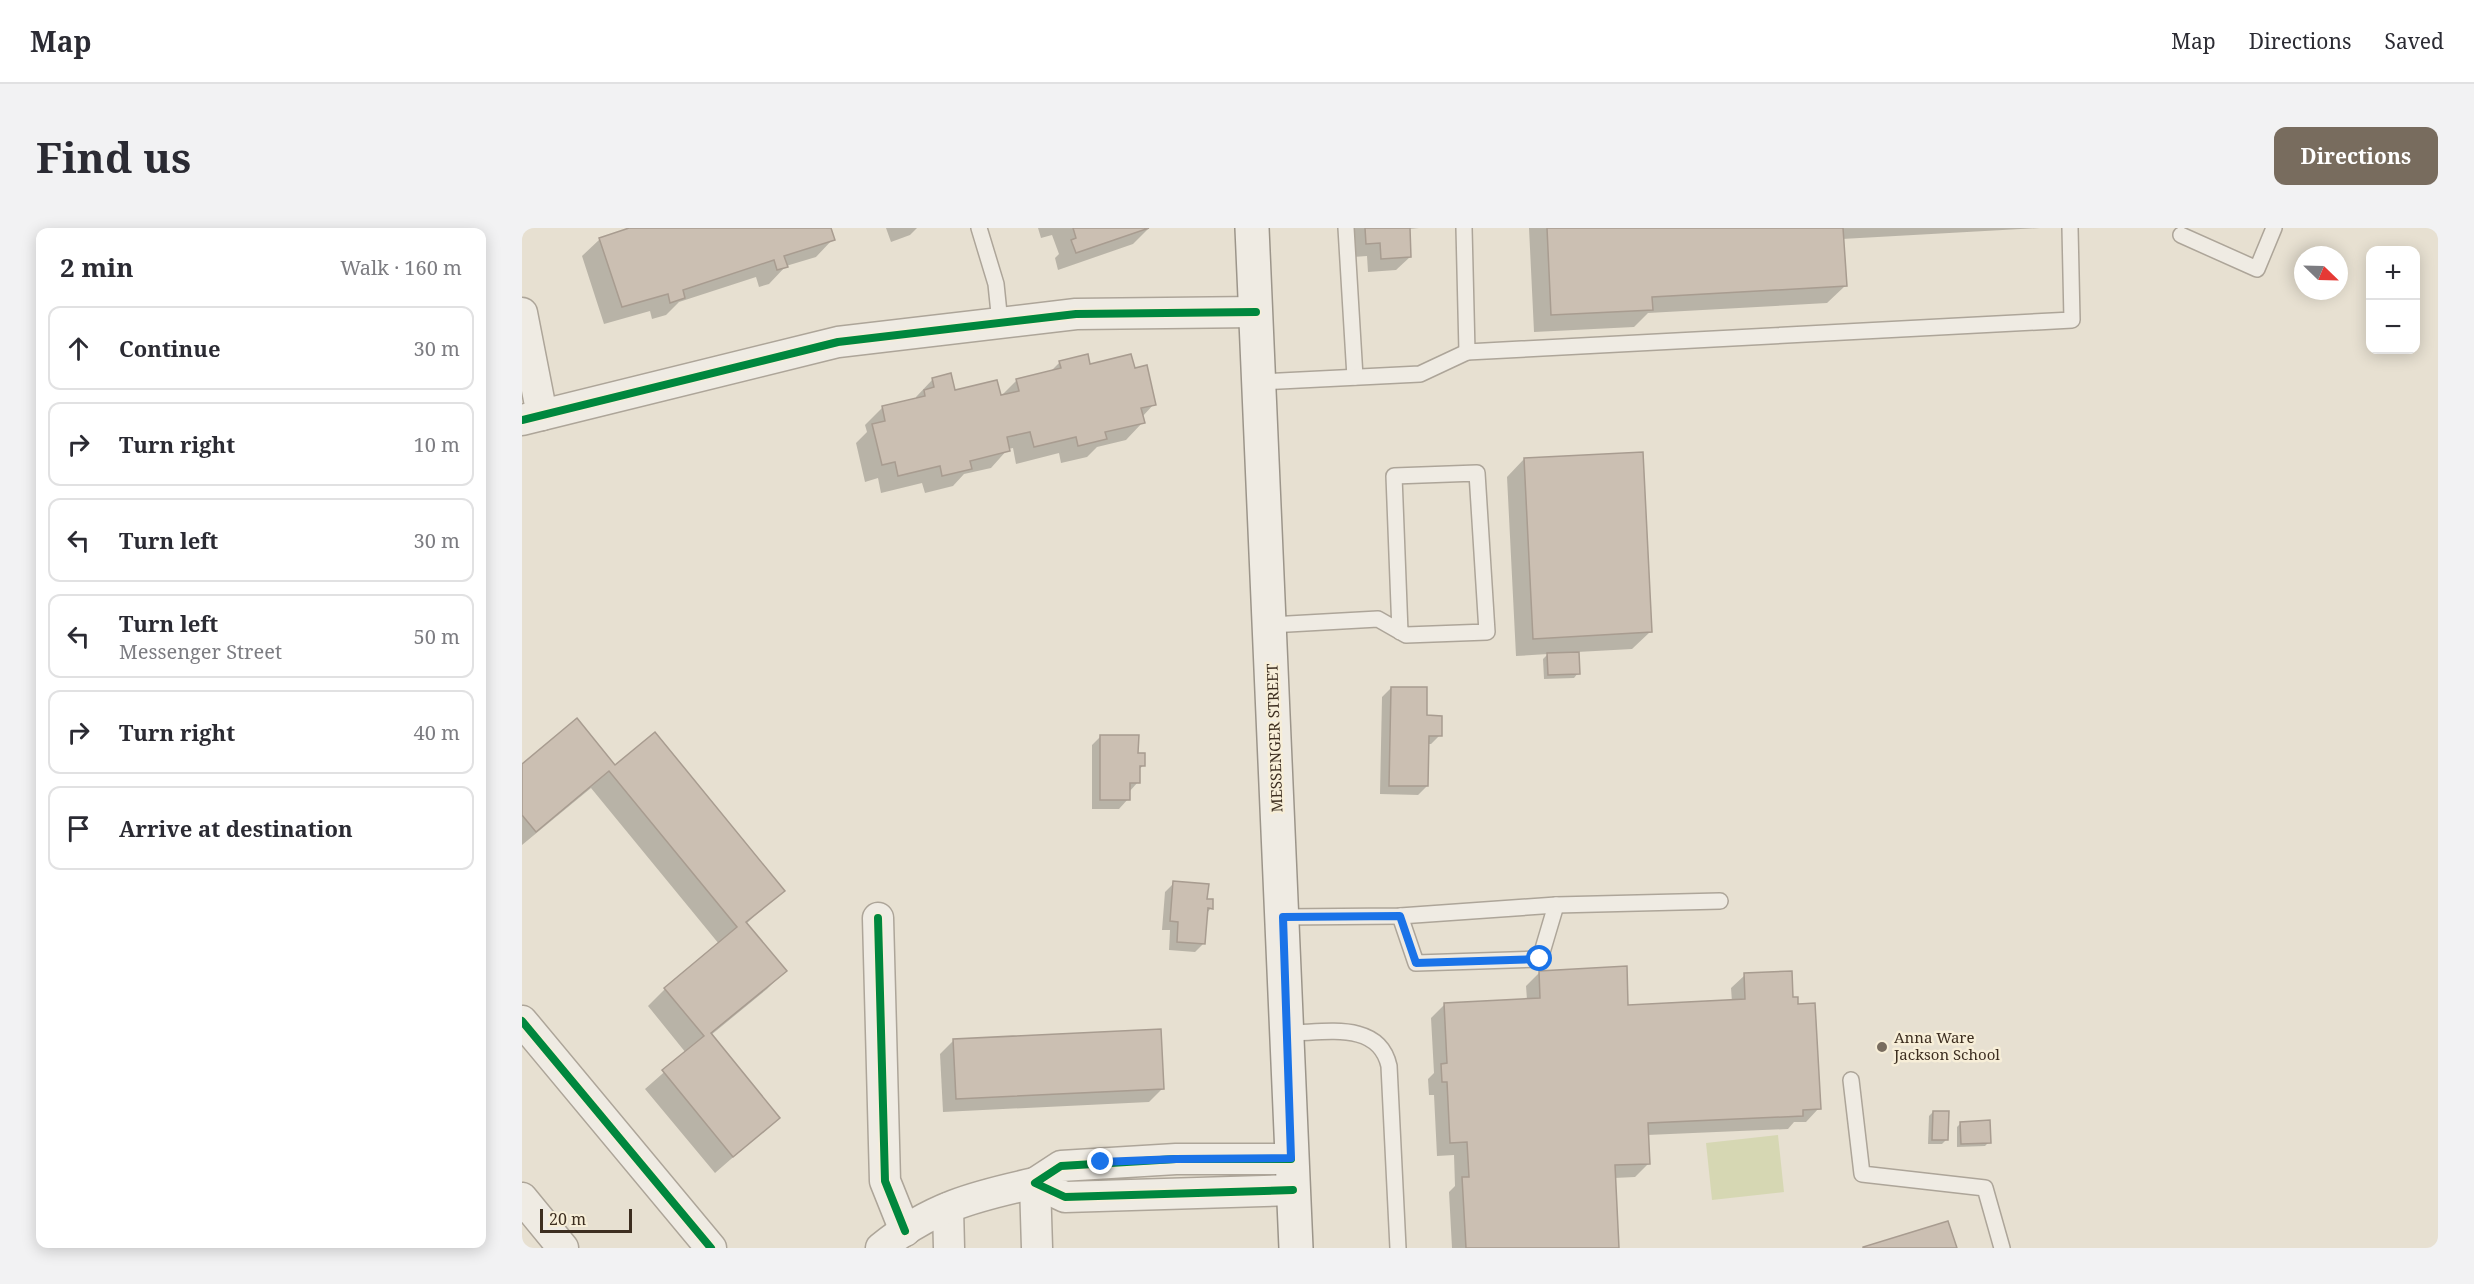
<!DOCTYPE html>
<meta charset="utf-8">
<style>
body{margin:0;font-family:"Noto Serif",serif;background:#f2f2f3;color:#2b2b33}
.controls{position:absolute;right:18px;top:18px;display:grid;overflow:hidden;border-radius:12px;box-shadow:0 3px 15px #0003}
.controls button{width:54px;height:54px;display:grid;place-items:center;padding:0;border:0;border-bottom:2px solid #e1e1e2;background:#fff;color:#2b2b33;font:30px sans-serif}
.compass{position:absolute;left:1772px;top:18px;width:54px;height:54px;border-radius:50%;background:#fff;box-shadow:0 3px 15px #0003;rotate:113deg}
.scale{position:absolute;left:18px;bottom:15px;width:92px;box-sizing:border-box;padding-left:6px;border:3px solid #3d2e20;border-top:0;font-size:16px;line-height:21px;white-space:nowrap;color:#3d2e20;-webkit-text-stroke:4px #f7eed8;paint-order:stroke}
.stop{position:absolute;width:18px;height:18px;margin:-14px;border:4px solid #1a73e8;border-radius:50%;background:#fff}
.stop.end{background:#1a73e8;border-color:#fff;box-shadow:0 2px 6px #0008}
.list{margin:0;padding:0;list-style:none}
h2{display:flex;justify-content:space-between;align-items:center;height:78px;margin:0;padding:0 24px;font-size:26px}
h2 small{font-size:20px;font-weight:400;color:#7c7c81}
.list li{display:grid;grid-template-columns:39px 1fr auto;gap:18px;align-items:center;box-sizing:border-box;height:84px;margin:0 12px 12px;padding:0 12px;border:2px solid #e1e1e2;border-radius:12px}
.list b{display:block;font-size:22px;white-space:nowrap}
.list p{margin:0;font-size:20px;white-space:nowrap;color:#7c7c81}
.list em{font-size:20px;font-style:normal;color:#7c7c81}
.icon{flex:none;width:33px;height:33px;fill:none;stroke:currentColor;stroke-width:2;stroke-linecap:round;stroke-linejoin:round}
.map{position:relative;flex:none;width:1916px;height:1020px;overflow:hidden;border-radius:12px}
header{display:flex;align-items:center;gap:36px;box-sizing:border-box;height:84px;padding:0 30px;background:#fff;border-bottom:2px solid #e1e1e2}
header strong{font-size:28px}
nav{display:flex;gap:33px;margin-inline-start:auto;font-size:21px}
.intro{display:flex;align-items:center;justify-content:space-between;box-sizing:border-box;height:144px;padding:0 36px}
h1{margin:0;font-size:42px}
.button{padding:15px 27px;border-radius:12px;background:#786c5e;color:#fff;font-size:21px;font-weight:700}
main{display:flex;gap:36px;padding:0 36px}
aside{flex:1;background:#fff;border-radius:12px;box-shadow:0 3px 15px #0003}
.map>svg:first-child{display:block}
.park{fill:#d6d7b3}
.shadow{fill:#0003}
.building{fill:#cbbfb2;stroke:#a89c90;stroke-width:1.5}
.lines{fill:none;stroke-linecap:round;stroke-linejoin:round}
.lane-casing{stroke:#ada599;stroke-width:18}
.street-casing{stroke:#ada599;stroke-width:33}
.secondary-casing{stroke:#9c958a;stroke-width:36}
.lane{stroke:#efebe3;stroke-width:15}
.street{stroke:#efebe3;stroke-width:30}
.secondary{stroke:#efebe3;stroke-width:33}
.cycleway-casing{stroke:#f7eed8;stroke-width:11}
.cycleway{stroke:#00873e;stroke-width:8}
.route{stroke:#1a73e8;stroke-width:8}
.poi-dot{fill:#786c5e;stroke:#f7eed8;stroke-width:2}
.labels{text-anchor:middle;stroke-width:5;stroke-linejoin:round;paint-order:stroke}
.street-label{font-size:15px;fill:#3d2e20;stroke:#f7eed8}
.poi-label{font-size:15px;fill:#3d2e20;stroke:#f7eed8;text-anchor:start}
</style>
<header>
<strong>Map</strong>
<nav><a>Map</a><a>Directions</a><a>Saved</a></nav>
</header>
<div class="intro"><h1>Find us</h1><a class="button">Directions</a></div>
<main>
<aside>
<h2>2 min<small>Walk · 160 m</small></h2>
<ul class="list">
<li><svg class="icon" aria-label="ahead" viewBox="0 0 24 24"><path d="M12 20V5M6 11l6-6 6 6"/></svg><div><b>Continue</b></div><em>30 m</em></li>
<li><svg class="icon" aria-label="right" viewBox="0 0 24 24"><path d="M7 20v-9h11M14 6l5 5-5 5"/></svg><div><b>Turn right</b></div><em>10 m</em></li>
<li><svg class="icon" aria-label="left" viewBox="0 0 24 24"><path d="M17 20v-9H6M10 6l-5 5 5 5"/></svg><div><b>Turn left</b></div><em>30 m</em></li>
<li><svg class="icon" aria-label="left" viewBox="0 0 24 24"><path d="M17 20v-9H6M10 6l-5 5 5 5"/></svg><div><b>Turn left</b><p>Messenger Street</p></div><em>50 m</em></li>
<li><svg class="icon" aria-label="right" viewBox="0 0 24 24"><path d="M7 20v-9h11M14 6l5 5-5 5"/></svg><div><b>Turn right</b></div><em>40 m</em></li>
<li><svg class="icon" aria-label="arrive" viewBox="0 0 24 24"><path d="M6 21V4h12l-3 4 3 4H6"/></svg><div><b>Arrive at destination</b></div></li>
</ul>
</aside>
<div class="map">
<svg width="1916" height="1020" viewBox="0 0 1916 1020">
<rect width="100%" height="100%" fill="#e7e0d1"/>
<!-- park -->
<polygon class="park" points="1256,907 1262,964 1190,972 1184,915"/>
<!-- shadow -->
<g class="shadow">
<polygon points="107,0 308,0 311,11 294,29 264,38 247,56 237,59 234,49 157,74 144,87 130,91 128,83 82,96 60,28 78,11"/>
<polygon points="364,0 395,0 388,7 369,14"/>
<polygon points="516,0 627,0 611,16 536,42 533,30 537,26 530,7 519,10"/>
<polygon points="829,0 897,0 887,1 888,29 874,42 846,44 845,28 831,29"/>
<polygon points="1007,0 1518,0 1320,11 1323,58 1305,75 1126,85 1112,99 1012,104"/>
<polygon points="538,134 612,142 632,176 620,189 621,194 604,212 575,219 565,229 539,235 537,225 494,236 491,220 486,221 469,240 442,246 431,258 403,265 400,255 359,265 356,250 343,254 334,215 345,204 343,197 361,179 394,171 394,169 411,151 432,164 478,169 495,152 528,144"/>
<polygon points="1002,231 1128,404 1110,421 1055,424 1056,445 1052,450 1022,451 1021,431 1026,426 994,428 985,249"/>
<polygon points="869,460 903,489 918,507 909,516 905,516 905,558 896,567 858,566 860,469"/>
<polygon points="579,508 615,527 622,537 616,542 616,554 607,564 606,571 597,581 570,581 570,517"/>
<polygon points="0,538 93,539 261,662 224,696 263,743 245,761 189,807 256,890 193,945 123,861 164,825 126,778 143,761 197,716 69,560 0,617"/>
<polygon points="652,655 684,672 689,680 684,686 682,715 673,724 647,722 648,702 640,702 643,664"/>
<polygon points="1018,744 1105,779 1210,774 1209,760 1223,747 1270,771 1297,880 1284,894 1272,894 1266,901 1125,907 1127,935 1113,949 1092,950 1096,1020 930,1020 927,964 933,958 932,927 915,928 912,867 907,867 906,851 912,845 909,790 923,776 1005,772 1004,758"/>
<polygon points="432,812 641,860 627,874 421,884 418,826"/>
<polygon points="1411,884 1424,912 1420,916 1406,916 1407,888"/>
<polygon points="1439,895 1467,914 1463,918 1435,919 1435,899"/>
</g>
<!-- building -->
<g class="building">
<polygon points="107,0 309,0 313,12 262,28 266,39 255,42 252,32 161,62 163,70 148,75 146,66 100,79 77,10"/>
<polygon points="551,0 627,0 554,25 549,12 554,10"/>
<polygon points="843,0 888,0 889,29 859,31 858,15 844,16"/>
<polygon points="1025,0 1321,0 1325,58 1130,69 1131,82 1029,87"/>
<polygon points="566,126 568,136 609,126 613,140 625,137 634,177 619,180 623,195 583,204 585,211 556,218 554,209 512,219 508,204 485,209 488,223 448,233 450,241 420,248 418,238 376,248 373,234 360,237 350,196 363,193 360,178 403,168 402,162 412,159 410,150 429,145 433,162 475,152 479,167 497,163 494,151 539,140 537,133"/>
<polygon points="1121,224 1130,404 1011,411 1002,230"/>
<polygon points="1057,424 1058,446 1026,447 1025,425"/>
<polygon points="869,459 905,459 905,487 920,488 920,508 907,508 906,558 867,558"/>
<polygon points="55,490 93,537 133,504 263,663 224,694 265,743 189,805 258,890 211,929 140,842 182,808 142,760 215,699 87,543 14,604 0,587 0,536"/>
<polygon points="578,507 617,507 616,525 623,525 623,538 618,538 618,555 608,555 608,572 578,572"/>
<polygon points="651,653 687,656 685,671 691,671 691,681 686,680 683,716 655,714 656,694 648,693"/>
<polygon points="1105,738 1106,777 1223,771 1222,745 1270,743 1271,769 1276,769 1276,776 1293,775 1299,881 1281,882 1281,888 1126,895 1128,936 1093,937 1097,1020 944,1020 940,949 947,949 945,914 928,915 925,854 920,854 919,836 925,835 922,775 1018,770 1017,743"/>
<polygon points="639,801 642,861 434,871 431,811"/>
<polygon points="1411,883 1427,883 1426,912 1410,912"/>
<polygon points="1468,892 1469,915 1439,916 1438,894"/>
<polygon points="1426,993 1435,1020 1341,1020 1341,1019"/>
</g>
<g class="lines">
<defs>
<g id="lane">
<polyline points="457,0 474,56 478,95"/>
<polyline points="824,0 833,149"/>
<polyline points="942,0 945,124 1550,92 1548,0"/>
<polyline points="1659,7 1735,41 1752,0"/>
<polyline points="737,154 898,146 945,124"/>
<polyline points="748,397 856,391 884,407 965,404 955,245 872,248 878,404"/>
<polyline points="878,688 894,735 1018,731 1034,677"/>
<polyline points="761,689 878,688 1034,677 1198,673"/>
<path d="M766,805C802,805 857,792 867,838L876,1020"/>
<polyline points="1329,852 1340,946 1463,960 1480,1020"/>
</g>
<g id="street">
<polyline points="0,85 20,187"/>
<polyline points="0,192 316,114 554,86 734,84"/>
<polyline points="356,690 363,953 383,1003"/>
<polyline points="0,793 189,1020"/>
<polyline points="769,931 654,931 539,938 513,955 543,969 771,962"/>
<polyline points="0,970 41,1020"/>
<polyline points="426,980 427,1020"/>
<path d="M359,1020C407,980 453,968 513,955L515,1020"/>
</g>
<polyline id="secondary" points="730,0 774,1020"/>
</defs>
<!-- lane casing -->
<use href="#lane" class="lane-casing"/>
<!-- street casing -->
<use href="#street" class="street-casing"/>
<!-- secondary casing -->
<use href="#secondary" class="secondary-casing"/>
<!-- lane -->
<use href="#lane" class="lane"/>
<!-- street -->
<use href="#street" class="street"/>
<!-- secondary -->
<use href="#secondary" class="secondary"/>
<defs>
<g id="cycleway">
<polyline points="0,192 316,114 554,86 734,84"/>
<polyline points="356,690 363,953 383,1003"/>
<polyline points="0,793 189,1020"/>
<polyline points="769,931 654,931 539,938 513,955 543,969 771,962"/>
</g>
</defs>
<!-- cycleway casing -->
<use href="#cycleway" class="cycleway-casing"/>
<!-- cycleway -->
<use href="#cycleway" class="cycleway"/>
</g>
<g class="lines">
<!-- route -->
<polyline class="route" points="579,934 654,931 769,930 761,689 878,688 894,735 1018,731"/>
</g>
<!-- markers -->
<circle class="poi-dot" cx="1360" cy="819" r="6"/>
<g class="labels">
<!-- street labels -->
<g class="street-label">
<text transform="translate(753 510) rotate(-92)" y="5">MESSENGER STREET</text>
</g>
<!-- poi labels -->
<g class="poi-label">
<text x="1372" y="815">Anna Ware<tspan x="1372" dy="17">Jackson School</tspan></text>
</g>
</g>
</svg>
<div class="controls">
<button>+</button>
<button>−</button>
</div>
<svg class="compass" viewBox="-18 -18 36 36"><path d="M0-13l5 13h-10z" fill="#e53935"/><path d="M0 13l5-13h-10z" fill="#7c7c81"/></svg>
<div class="scale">20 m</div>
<div class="stop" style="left:1018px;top:731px"></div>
<div class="stop end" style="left:579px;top:934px"></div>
</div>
</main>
